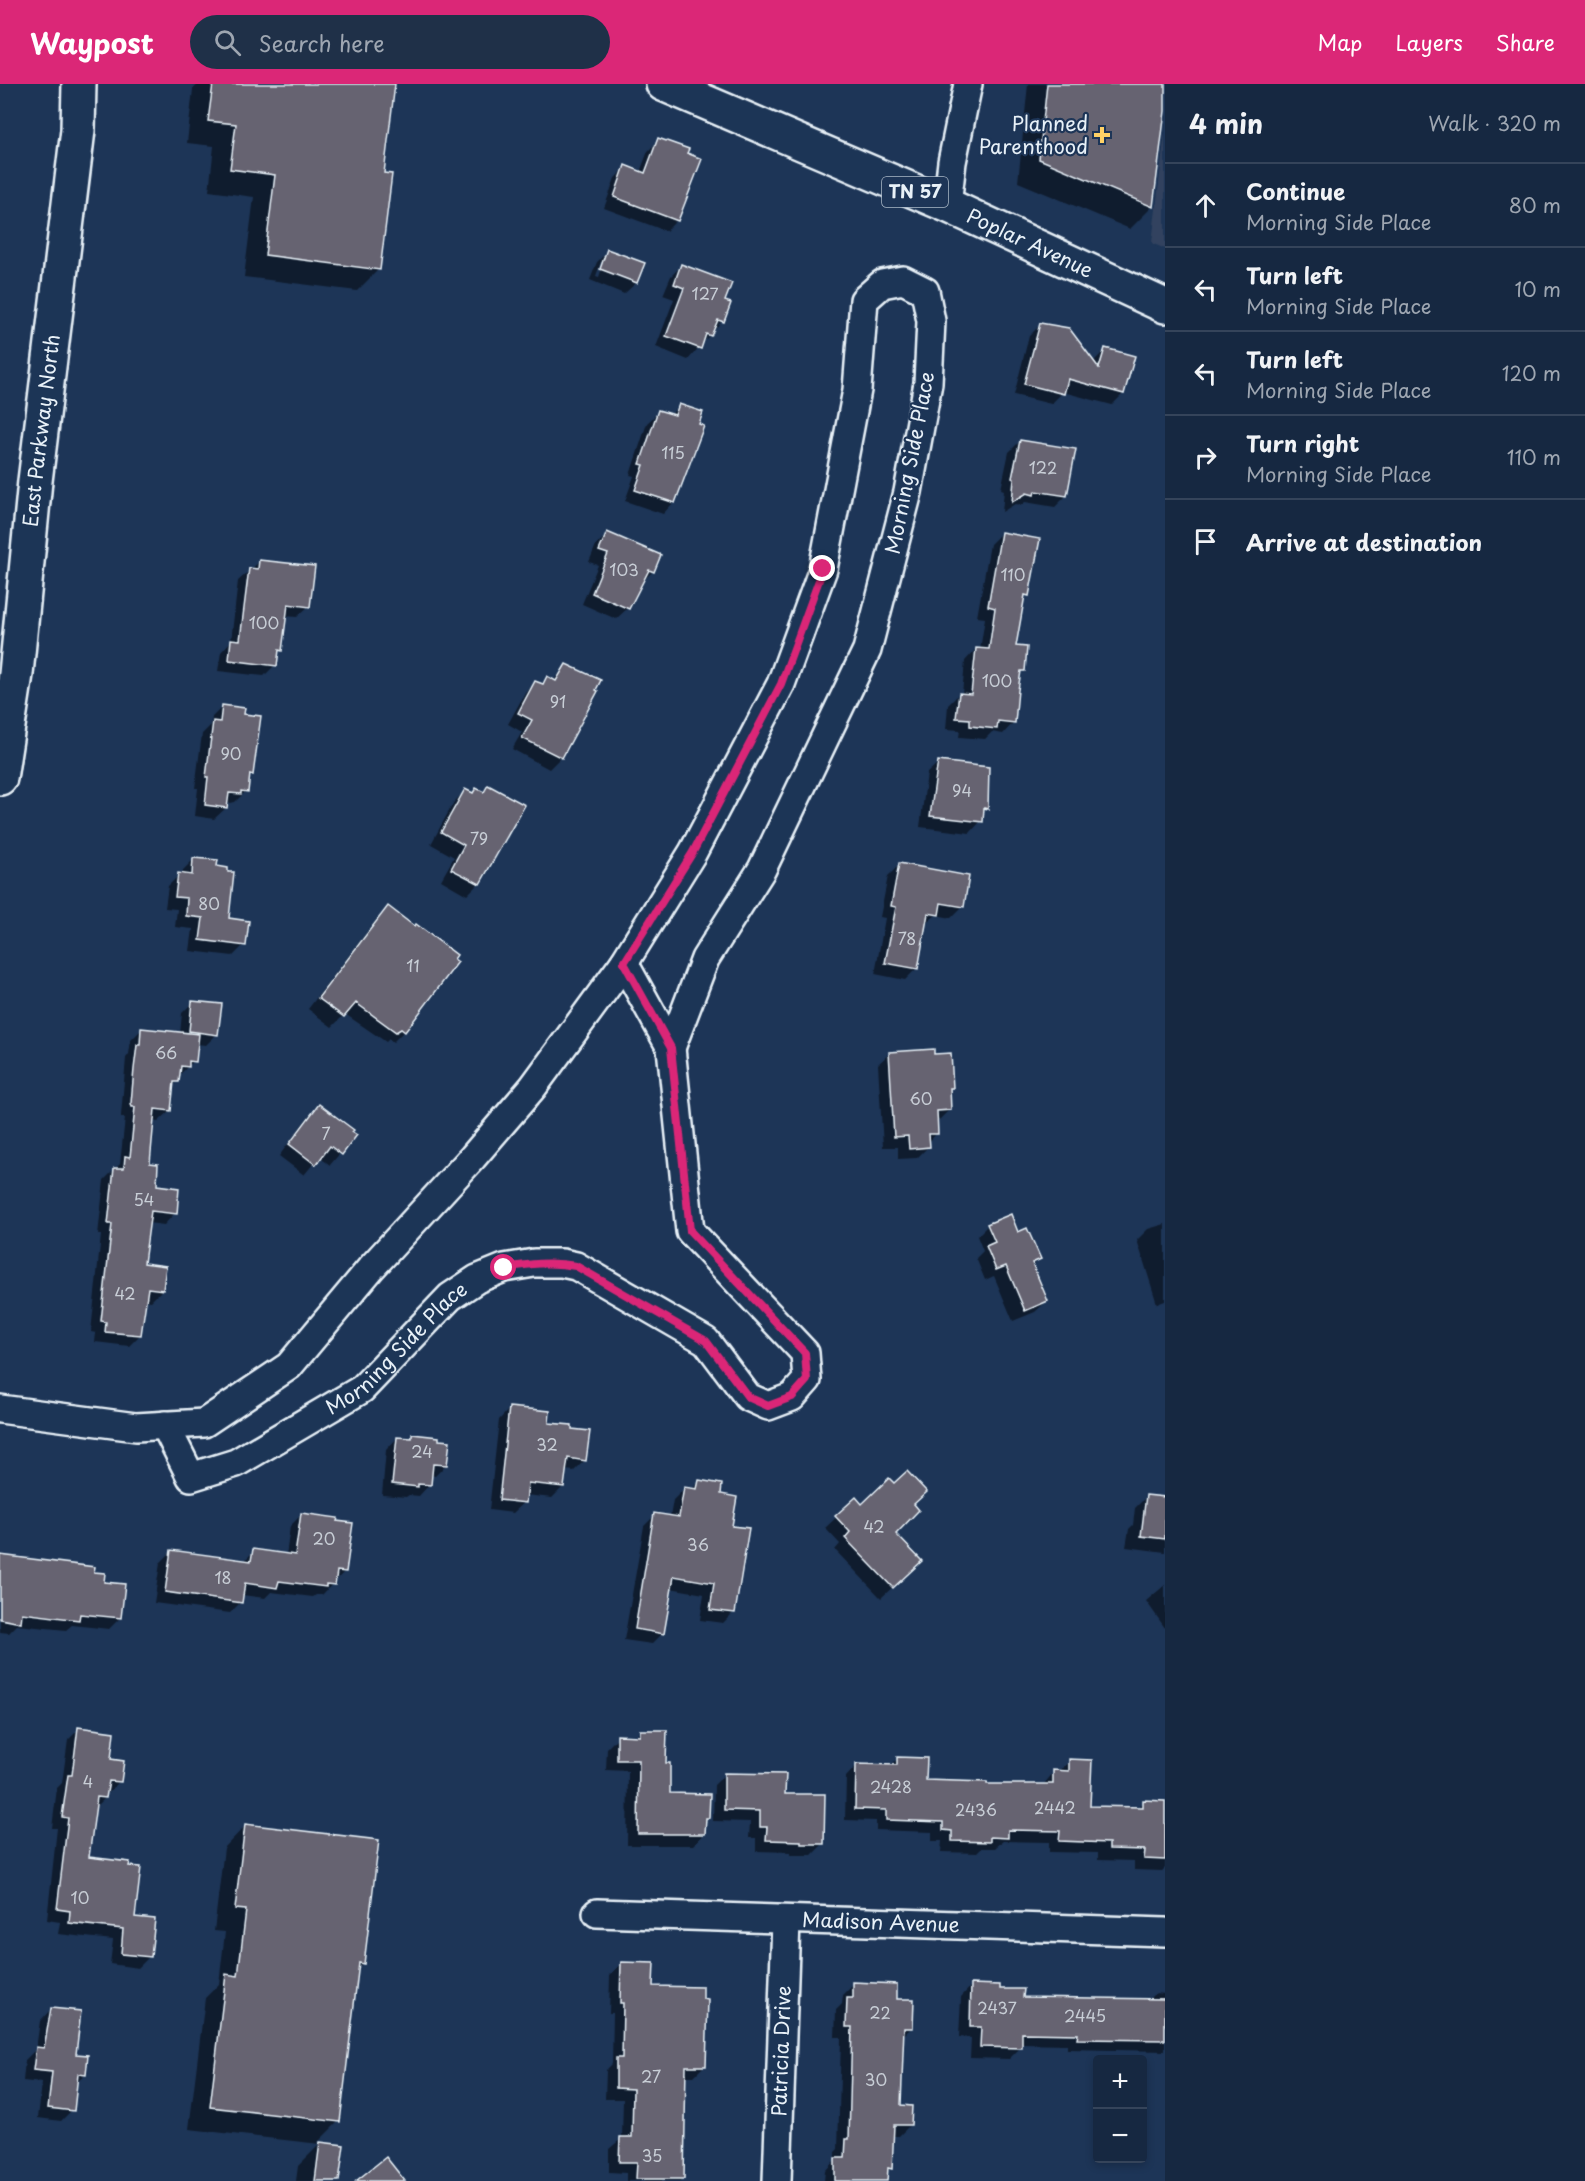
<!DOCTYPE html>
<meta charset="utf-8">
<style>
body{margin:0;font-family:"Playpen Sans",sans-serif;background:#1f3048;color:#f1f3f6}
.controls{position:absolute;right:18px;bottom:18px;display:grid;overflow:hidden;border-radius:6px;box-shadow:0 3px 9px #0003}
.controls button{width:54px;height:54px;display:grid;place-items:center;padding:0;border:0;border-bottom:2px solid #35445a;background:#162841;color:#f1f3f6;font:30px sans-serif}
.stop{position:absolute;width:18px;height:18px;margin:-14px;border:4px solid #db2777;border-radius:50%;background:#fff}
.stop.end{background:#db2777;border-color:#fff;box-shadow:0 2px 6px #0008}
.list{margin:0;padding:0;list-style:none}
h2{display:flex;justify-content:space-between;align-items:center;height:78px;margin:0;padding:0 24px;font-size:26px}
h2 small{font-size:20px;font-weight:400;color:#9ea6b1}
.list li{display:grid;grid-template-columns:39px 1fr auto;gap:18px;align-items:center;box-sizing:border-box;height:84px;padding:0 24px;border-top:2px solid #35445a}
.list b{display:block;font-size:22px;white-space:nowrap}
.list p{margin:0;font-size:20px;white-space:nowrap;color:#9ea6b1}
.list em{font-size:20px;font-style:normal;color:#9ea6b1}
.icon{flex:none;width:33px;height:33px;fill:none;stroke:currentColor;stroke-width:2;stroke-linecap:round;stroke-linejoin:round}
.map{position:relative;flex:none;width:1165px;height:2097px;overflow:hidden}
header{display:flex;align-items:center;gap:36px;box-sizing:border-box;height:84px;padding:0 30px;background:#db2777;color:#fff}
header strong{font-size:28px}
nav{display:flex;gap:33px;margin-inline-start:auto;font-size:21px}
.search{width:420px;height:54px;background:#1f3048;display:flex;align-items:center;gap:15px;box-sizing:border-box;padding:0 21px;border-radius:33px;color:#9ea6b1;font-size:22px}
main{display:flex}
aside{flex:1;background:#162841}
.map>svg:first-child{display:block}
.built{fill:#33435f}
.shadow{fill:#0007;fill-rule:evenodd}
.building{fill:#666371;stroke:#e8f1f8;stroke-width:1.5}
.lines{fill:none;stroke-linecap:round;stroke-linejoin:round}
.minor-casing{stroke:#e8f1f8;stroke-width:32}
.primary-casing{stroke:#e8f1f8;stroke-width:38}
.minor{stroke:#1d3557;stroke-width:27}
.primary{stroke:#1d3557;stroke-width:33}
.route{stroke:#db2777;stroke-width:8}
.poi-dot{fill:#ffd166;stroke:#1d3557;stroke-width:2}
.labels{text-anchor:middle;stroke-width:4.5;stroke-linejoin:round;paint-order:stroke}
.number-label{font-size:16px;fill:#c8ced6}
.shield{fill:#1d3557;stroke:#abb9c8;stroke-width:1.5}
.shield-label{font-size:18px;font-weight:bold;fill:#e8f1f8}
.poi-label{font-size:20px;fill:#e8f1f8;stroke:#1d3557;text-anchor:end}
.street-label{font-size:20px;fill:#e8f1f8;stroke:#1d3557}
</style>
<header>
<strong>Waypost</strong>
<div class="search"><svg class="icon" aria-label="search" viewBox="0 0 24 24"><circle cx="10" cy="10" r="6"/><path d="M15 15l6 6"/></svg>Search here</div>
<nav><a>Map</a><a>Layers</a><a>Share</a></nav>
</header>
<main>
<div class="map">
<svg width="1165" height="2097" viewBox="0 0 1165 2097">
<rect width="100%" height="100%" fill="#1d3557"/>
<filter id="ink" filterUnits="userSpaceOnUse"><feTurbulence type="fractalNoise" baseFrequency=".0167" numOctaves="2"/><feDisplacementMap in="SourceGraphic" scale="12" xChannelSelector="R" yChannelSelector="G"/><feConvolveMatrix kernelMatrix="1 2 1 2 8 2 1 2 1" color-interpolation-filters="sRGB"/></filter>
<g filter="url(#ink)">
<!-- built -->
<polygon class="built" points="1165,49 1165,165 1152,159"/>
<!-- shadow -->
<g class="shadow">
<polygon points="199,0 394,0 383,90 379,185 357,207 244,193 254,113 209,107 214,62 187,59 193,5"/>
<polygon points="1028,0 1165,0 1152,123 1130,145 1018,98"/>
<polygon points="659,56 677,136 666,147 604,124 615,94 626,83 640,88 648,67"/>
<path d="M608,167L643,180L636,199L624,210L590,196L597,178ZM601,178H604L599,193L596,192Z"/>
<polygon points="682,181 723,217 722,237 688,276 656,263 674,215 663,211 671,192"/>
<polygon points="1040,241 1093,278 1105,266 1123,310 1112,321 1063,308 1051,320 1014,311 1029,252"/>
<polygon points="679,322 674,418 663,430 625,417 634,392 630,391 647,339 659,328 670,331"/>
<polygon points="1020,357 1066,412 1055,423 1025,418 1022,421 1015,420 1002,428 1004,406 1001,405 1009,368"/>
<polygon points="1001,449 1027,511 1023,515 1014,564 1023,586 1020,590 1014,638 1003,650 992,648 985,655 959,653 960,646 946,645 948,621 959,610 962,610 965,577 976,565 980,566 985,534 977,533 990,460"/>
<polygon points="608,450 653,487 642,498 628,524 616,535 582,520 598,481 589,478 596,461"/>
<polygon points="259,478 309,522 297,533 285,532 281,566 277,570 275,581 264,592 218,587 221,568 231,557 238,497"/>
<polygon points="566,582 596,608 560,674 549,685 512,665 522,648 508,640 525,609 536,598 540,601 547,594 553,597"/>
<polygon points="223,622 252,690 248,694 246,707 235,718 226,720 226,724 214,735 195,732 198,704 195,704 202,650 211,641 212,633"/>
<polygon points="939,678 986,724 982,728 981,737 970,749 920,743 927,689"/>
<polygon points="488,702 522,721 478,800 467,811 441,796 454,773 431,760 454,718 465,707 472,710 482,709"/>
<polygon points="194,775 244,861 233,872 190,867 193,845 175,843 177,825 165,824 168,802 179,791 182,791 183,786"/>
<polygon points="899,781 962,823 951,834 936,831 924,841 917,884 905,896 875,890 885,834 880,833 888,792"/>
<polygon points="388,824 404,947 393,958 389,955 386,958 345,930 332,943 308,925 377,835"/>
<polygon points="193,918 217,950 206,961 196,960 194,977 178,992 178,997 172,1003 170,1027 158,1038 152,1037 148,1081 155,1102 175,1129 164,1141 148,1139 143,1180 162,1206 151,1217 145,1216 140,1251 129,1262 95,1258 96,1249 91,1248 101,1151 98,1151 104,1096 120,1080 125,1034 121,1034 121,1031 124,997 126,974 129,970 131,956 142,945 180,950 182,929"/>
<polygon points="890,969 933,972 951,1003 949,1006 950,1025 939,1036 936,1037 937,1049 928,1059 928,1063 917,1074 898,1075 898,1063 883,1063 878,980"/>
<polygon points="319,1022 355,1052 330,1081 319,1073 304,1091 279,1072 308,1033"/>
<polygon points="1165,1140 1165,1217 1157,1220 1137,1156 1148,1145"/>
<polygon points="988,1141 1018,1150 1039,1175 1032,1182 1047,1217 1035,1228 1013,1237 994,1192 985,1196 976,1174 983,1167 977,1152"/>
<polygon points="510,1324 547,1340 585,1376 574,1387 565,1386 563,1403 552,1414 525,1411 525,1418 513,1429 489,1426 499,1336"/>
<polygon points="413,1352 446,1381 435,1392 431,1391 430,1400 419,1412 409,1411 406,1413 382,1411 386,1366 397,1354 409,1356"/>
<polygon points="699,1398 719,1411 730,1443 734,1528 723,1539 700,1536 704,1510 670,1504 663,1549 652,1560 624,1556 644,1442 655,1431 670,1433 673,1416 684,1405 691,1406"/>
<polygon points="894,1401 912,1420 894,1450 909,1488 881,1514 835,1466 840,1460 825,1444 856,1415 862,1422"/>
<polygon points="1146,1413 1165,1415 1165,1468 1126,1463 1129,1445 1133,1441 1135,1424"/>
<polygon points="301,1431 345,1487 322,1511 316,1511 313,1513 271,1508 265,1514 242,1511 241,1518 230,1529 154,1519 160,1479 171,1468 243,1478 254,1467 286,1472 290,1442"/>
<polygon points="0,1473 93,1489 102,1499 120,1534 109,1545 72,1541 66,1546 17,1541 9,1549 0,1548"/>
<polygon points="1165,1501 1165,1544 1146,1517"/>
<polygon points="79,1645 109,1676 119,1698 108,1709 106,1708 105,1714 94,1725 87,1774 134,1834 149,1873 138,1884 110,1880 113,1856 58,1850 60,1838 47,1836 57,1744 52,1744 57,1704 62,1699 68,1656"/>
<polygon points="640,1648 665,1680 669,1710 708,1734 704,1737 704,1750 693,1761 627,1761 628,1687 606,1686 607,1664 618,1653 635,1653"/>
<polygon points="897,1675 925,1698 985,1701 1043,1701 1054,1688 1058,1688 1070,1677 1089,1723 1137,1724 1144,1718 1165,1718 1165,1784 1162,1787 1134,1786 1134,1777 1098,1776 1098,1769 1049,1768 1049,1758 1003,1757 995,1764 982,1764 977,1769 941,1768 942,1757 932,1757 932,1748 876,1746 876,1737 845,1736 846,1693 857,1681 890,1682"/>
<polygon points="725,1690 784,1711 823,1760 812,1771 790,1771 790,1768 756,1767 756,1754 749,1754 750,1738 713,1737 714,1701"/>
<polygon points="246,1741 363,1879 357,1885 339,2037 317,2059 342,2062 338,2097 296,2097 298,2082 320,2060 189,2045 205,1914 219,1900 225,1848 214,1847 224,1764"/>
<polygon points="622,1879 652,1903 705,1981 694,1992 685,1992 682,2094 680,2097 626,2097 626,2089 609,2088 609,2065 622,2054 623,2015 605,2015 606,1986 612,1980 613,1929 609,1929 610,1891"/>
<polygon points="854,1900 895,1916 912,1943 902,1953 900,2023 910,2041 899,2052 892,2052 891,2084 886,2089 886,2097 824,2097 825,2087 835,2076 835,2068 838,2065 841,1953 835,1953 836,1926 842,1920 843,1911"/>
<polygon points="972,1901 998,1906 1022,1914 1149,1916 1156,1909 1165,1910 1165,1967 1067,1965 1067,1961 1020,1960 1020,1964 1009,1975 970,1974 971,1954 959,1953 961,1913"/>
<polygon points="51,1925 85,1991 75,2000 72,2026 61,2037 38,2034 42,1999 23,1997 25,1976 36,1965 40,1937"/>
</g>
<!-- building -->
<g class="building">
<polygon points="213,0 395,0 384,89 392,90 380,186 265,171 275,91 230,85 236,40 208,37"/>
<polygon points="1047,0 1165,0 1165,27 1153,123 1039,75"/>
<polygon points="658,54 689,65 687,69 702,75 678,137 614,113 625,81 645,89"/>
<polygon points="607,165 645,179 637,199 600,185"/>
<polygon points="681,180 732,199 725,217 731,219 724,238 718,236 711,252 706,250 701,265 666,252 684,204 674,200"/>
<polygon points="1040,239 1069,244 1099,284 1105,264 1135,272 1124,310 1068,295 1064,310 1024,300"/>
<polygon points="679,320 703,328 699,340 704,342 675,419 635,406 644,381 640,380 658,326 675,331"/>
<polygon points="1020,356 1076,365 1067,412 1035,407 1034,411 1027,409 1012,418 1014,395 1012,394"/>
<polygon points="607,448 661,471 654,488 649,486 629,525 592,509 608,470 599,467"/>
<polygon points="1001,448 1040,455 1029,512 1025,511 1016,562 1027,563 1025,587 1021,587 1018,606 1015,639 998,637 997,645 970,642 970,635 956,634 959,609 971,610 976,564 989,565 995,524 988,522"/>
<polygon points="259,476 315,482 310,523 288,520 282,567 279,566 277,582 229,576 231,555 240,556 249,484 258,485"/>
<polygon points="566,580 601,596 596,606 598,607 562,674 522,654 532,636 518,629 535,597 543,600 547,592 556,597"/>
<polygon points="222,621 245,624 244,630 261,632 253,691 250,690 248,708 241,707 241,710 229,709 227,724 205,721 208,693 206,693 213,637 220,638"/>
<polygon points="938,677 989,683 988,725 984,724 983,738 930,732"/>
<polygon points="488,701 525,721 480,800 451,785 464,761 441,748 465,705 473,709 476,704 484,708"/>
<polygon points="193,774 218,776 217,782 228,784 228,788 234,788 229,834 249,837 246,862 200,856 203,834 186,832 187,814 175,813 178,789 192,791"/>
<polygon points="899,779 969,792 964,823 941,819 939,831 928,829 918,885 885,879 896,823 891,822"/>
<polygon points="388,822 414,842 416,840 457,871 454,875 458,878 405,948 401,945 396,948 356,919 344,933 318,914"/>
<polygon points="192,917 222,920 218,951 189,947"/>
<polygon points="141,944 199,950 196,978 189,977 189,983 181,982 179,998 174,998 171,1027 155,1025 150,1079 158,1080 157,1101 179,1104 177,1130 151,1127 144,1179 166,1182 163,1206 148,1204 141,1251 105,1248 106,1238 101,1237 112,1140 108,1140 114,1084 124,1084 125,1072 130,1073 135,1023 132,1023 131,1019 134,985 137,961 140,961"/>
<polygon points="934,965 934,970 951,969 953,1004 950,1004 951,1026 937,1027 938,1050 929,1050 930,1063 909,1065 908,1052 894,1053 889,968"/>
<polygon points="319,1020 354,1046 352,1048 357,1051 342,1071 330,1062 316,1081 289,1060"/>
<polygon points="1011,1130 1018,1148 1027,1144 1041,1175 1032,1179 1048,1217 1025,1227 1006,1182 996,1186 986,1162 995,1158 987,1140"/>
<polygon points="509,1323 550,1327 549,1339 572,1341 572,1345 590,1347 586,1377 568,1374 564,1403 528,1399 526,1419 499,1416"/>
<polygon points="412,1350 439,1353 439,1356 450,1357 447,1381 433,1380 431,1401 418,1400 418,1403 392,1400 397,1353 412,1354"/>
<polygon points="907,1387 927,1408 914,1420 919,1426 896,1450 922,1477 893,1504 845,1454 850,1448 835,1432 856,1413 862,1420 889,1394 894,1399"/>
<polygon points="699,1396 722,1400 721,1410 737,1413 732,1442 749,1444 735,1529 710,1526 714,1499 674,1492 664,1550 635,1545 654,1429 679,1433 684,1403 697,1405"/>
<polygon points="1146,1411 1165,1413 1165,1455 1141,1452"/>
<polygon points="301,1429 338,1434 337,1437 353,1439 346,1488 337,1487 335,1501 326,1500 326,1503 279,1497 277,1504 245,1499 242,1519 165,1508 171,1466 251,1477 253,1465 295,1471"/>
<polygon points="0,1471 95,1483 94,1488 105,1489 104,1498 125,1500 121,1534 80,1530 79,1536 22,1529 21,1539 0,1535"/>
<polygon points="78,1643 114,1648 111,1675 124,1677 121,1698 109,1697 106,1714 97,1713 89,1773 130,1778 129,1782 141,1783 135,1833 155,1835 151,1873 121,1870 123,1845 69,1839 70,1827 57,1825 68,1734 62,1733 68,1691 72,1691"/>
<polygon points="640,1646 667,1646 666,1679 670,1679 670,1709 710,1710 709,1734 706,1734 705,1750 638,1750 639,1676 617,1676 617,1651 640,1652"/>
<polygon points="897,1673 927,1674 926,1696 987,1698 987,1700 1053,1700 1053,1686 1069,1687 1069,1675 1092,1676 1090,1722 1143,1723 1143,1716 1165,1717 1165,1776 1144,1775 1145,1766 1109,1765 1109,1759 1059,1757 1060,1747 1008,1746 1008,1754 990,1753 990,1758 952,1757 952,1747 943,1746 943,1738 886,1736 886,1726 855,1725 856,1680 897,1681"/>
<polygon points="724,1689 786,1690 785,1710 825,1710 824,1760 801,1760 801,1757 766,1756 767,1743 760,1743 760,1727 724,1726"/>
<polygon points="245,1740 379,1756 364,1880 359,1879 340,2038 210,2023 226,1890 238,1892 246,1826 235,1825"/>
<polygon points="621,1878 654,1879 653,1902 703,1903 703,1915 708,1916 706,1982 686,1982 684,2095 636,2095 637,2078 619,2078 620,2053 632,2053 633,2005 616,2004 616,1974 622,1974 623,1919 620,1919"/>
<polygon points="853,1898 897,1900 897,1915 914,1915 913,1944 904,1944 901,2021 912,2022 911,2041 894,2041 892,2085 888,2084 887,2097 835,2097 835,2074 845,2074 846,2055 849,2055 852,1943 846,1943 847,1914 853,1914"/>
<polygon points="971,1900 1000,1901 1000,1905 1024,1905 1023,1913 1165,1915 1165,1956 1077,1955 1078,1950 1022,1949 1022,1964 980,1963 981,1943 970,1943"/>
<polygon points="51,1924 81,1927 76,1970 88,1971 86,1991 78,1990 74,2027 48,2024 52,1988 33,1986 36,1963 44,1964"/>
<polygon points="320,2058 344,2061 339,2097 315,2097"/>
<polygon points="386,2073 405,2097 356,2097"/>
</g>
<g class="lines">
<defs>
<g id="minor">
<polyline points="947,121 952,78 968,0"/>
<polyline points="0,1325 136,1343 204,1339 289,1282 371,1184 473,1073 533,1003 624,879 693,768 781,600 823,485 857,306 864,216 882,200 903,196 925,207 931,237 928,299 908,408 867,566 762,785 705,875 671,964"/>
<path id="s1" d="M165,1341L191,1393L236,1379L362,1305L450,1213L477,1195L504,1184L534,1179H562L576,1182L706,1257L748,1313L768,1322L792,1313L807,1296L805,1269L690,1147L671,964L624,879"/>
<path id="s2" d="M597,1829L1165,1848"/>
<path id="s3" d="M777,2097L786,1837"/>
</g>
<g id="primary">
<path id="s4" d="M663,0L947,121L1165,222"/>
<path id="s5" d="M0,694L16,590L35,397L78,46L79,0"/>
</g>
</defs>
<!-- minor casing -->
<use href="#minor" class="minor-casing"/>
<!-- primary casing -->
<use href="#primary" class="primary-casing"/>
<!-- minor -->
<use href="#minor" class="minor"/>
<!-- primary -->
<use href="#primary" class="primary"/>
</g>
</g>
<g class="lines" filter="url(#ink)">
<!-- route -->
<path class="route" d="M504,1184C529,1180 551,1177 576,1182L706,1257L748,1313L768,1322L792,1313L807,1296L805,1269L690,1147L671,964L624,879L693,768L781,600L823,485"/>
</g>
<!-- markers -->
<path class="poi-dot" d="M1099 42h6v6h6v6h-6v6h-6v-6h-6v-6h6z"/>
<g class="labels">
<!-- number labels -->
<g class="number-label">
<text x="705" y="216">127</text>
<text x="673" y="375">115</text>
<text x="1043" y="390">122</text>
<text x="624" y="492">103</text>
<text x="1013" y="497">110</text>
<text x="264" y="545">100</text>
<text x="997" y="603">100</text>
<text x="558" y="624">91</text>
<text x="231" y="676">90</text>
<text x="962" y="713">94</text>
<text x="479" y="761">79</text>
<text x="209" y="826">80</text>
<text x="907" y="861">78</text>
<text x="413" y="888">11</text>
<text x="166" y="975">66</text>
<text x="921" y="1021">60</text>
<text x="326" y="1056">7</text>
<text x="144" y="1122">54</text>
<text x="125" y="1216">42</text>
<text x="547" y="1367">32</text>
<text x="422" y="1374">24</text>
<text x="874" y="1449">42</text>
<text x="324" y="1461">20</text>
<text x="698" y="1467">36</text>
<text x="223" y="1500">18</text>
<text x="88" y="1704">4</text>
<text x="891" y="1709">2428</text>
<text x="1055" y="1730">2442</text>
<text x="976" y="1732">2436</text>
<text x="80" y="1820">10</text>
<text x="997" y="1930">2437</text>
<text x="880" y="1935">22</text>
<text x="1085" y="1938">2445</text>
<text x="651" y="1999">27</text>
<text x="876" y="2002">30</text>
<text x="652" y="2078">35</text>
</g>
<!-- shield labels -->
<rect class="shield" x="882" y="93" width="66" height="30" rx="4.5"/>
<g class="shield-label">
<text x="915" y="114">TN 57</text>
</g>
<!-- poi labels -->
<g class="poi-label">
<text x="1088" y="47">Planned<tspan x="1088" dy="23">Parenthood</tspan></text>
</g>
<!-- street labels -->
<g class="street-label">
<text dy="7" stroke="none"><textPath href="#s4" startOffset="400">Poplar Avenue</textPath></text>
<text dy="7" stroke="none"><textPath href="#s5" startOffset="350">East Parkway North</textPath></text>
<text transform="translate(910 379) rotate(-79)" y="7">Morning Side Place</text>
<text dy="7" stroke="none"><textPath href="#s1" startOffset="304">Morning Side Place</textPath></text>
<text dy="7" stroke="none"><textPath href="#s2" startOffset="284">Madison Avenue</textPath></text>
<text dy="7" stroke="none"><textPath href="#s3" startOffset="130">Patricia Drive</textPath></text>
</g>
</g>
</svg>
<div class="controls">
<button>+</button>
<button>−</button>
</div>
<div class="stop" style="left:504px;top:1184px"></div>
<div class="stop end" style="left:823px;top:485px"></div>
</div>
<aside>
<h2>4 min<small>Walk · 320 m</small></h2>
<ul class="list">
<li><svg class="icon" aria-label="ahead" viewBox="0 0 24 24"><path d="M12 20V5M6 11l6-6 6 6"/></svg><div><b>Continue</b><p>Morning Side Place</p></div><em>80 m</em></li>
<li><svg class="icon" aria-label="left" viewBox="0 0 24 24"><path d="M17 20v-9H6M10 6l-5 5 5 5"/></svg><div><b>Turn left</b><p>Morning Side Place</p></div><em>10 m</em></li>
<li><svg class="icon" aria-label="left" viewBox="0 0 24 24"><path d="M17 20v-9H6M10 6l-5 5 5 5"/></svg><div><b>Turn left</b><p>Morning Side Place</p></div><em>120 m</em></li>
<li><svg class="icon" aria-label="right" viewBox="0 0 24 24"><path d="M7 20v-9h11M14 6l5 5-5 5"/></svg><div><b>Turn right</b><p>Morning Side Place</p></div><em>110 m</em></li>
<li><svg class="icon" aria-label="arrive" viewBox="0 0 24 24"><path d="M6 21V4h12l-3 4 3 4H6"/></svg><div><b>Arrive at destination</b></div></li>
</ul>
</aside>
</main>
